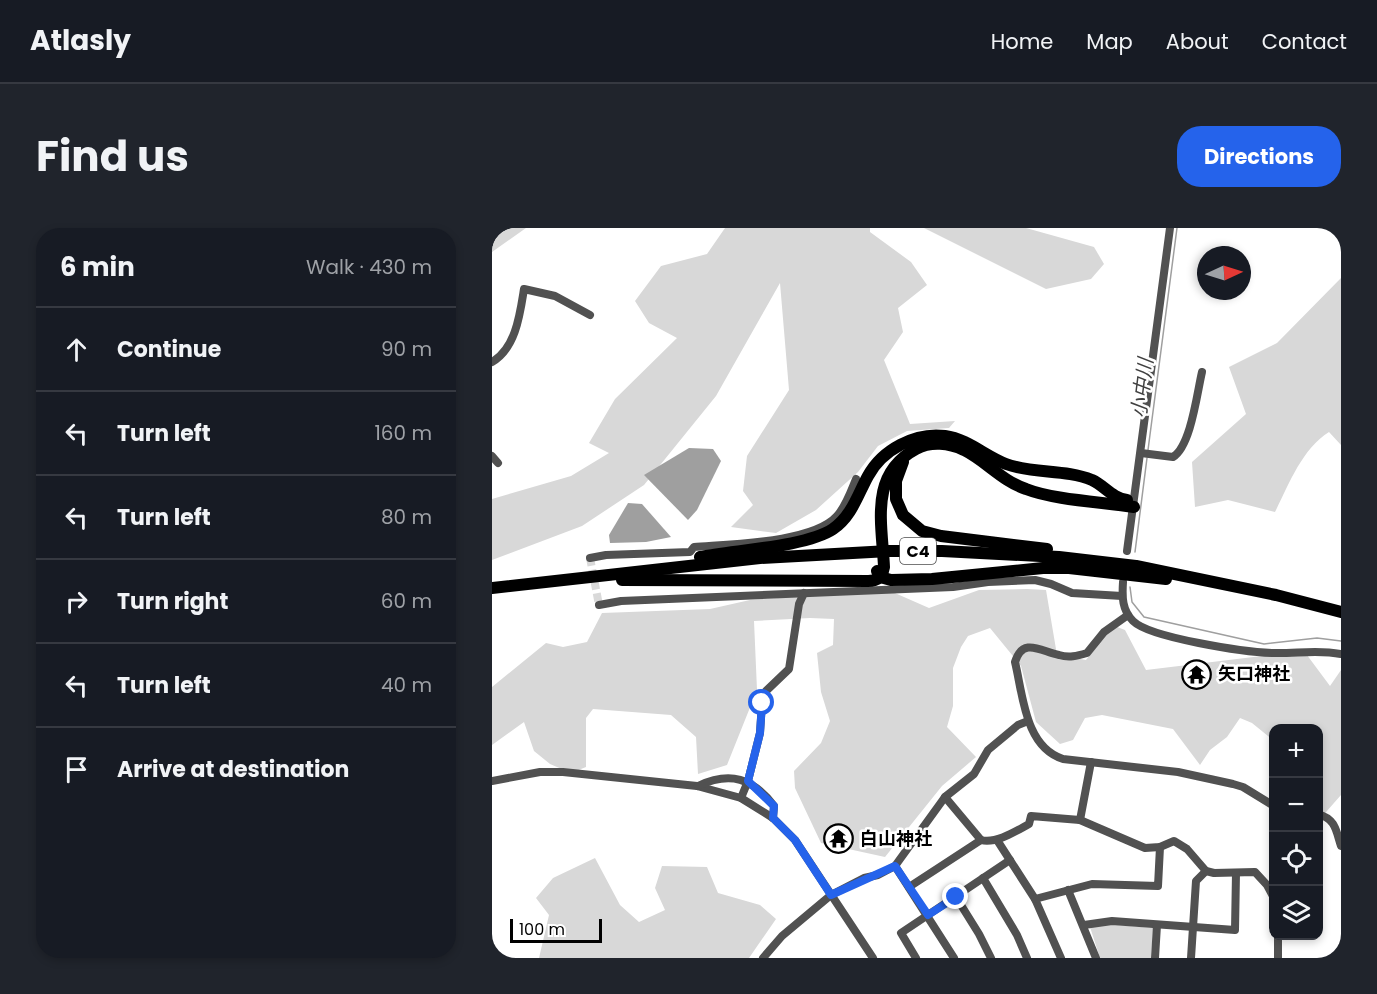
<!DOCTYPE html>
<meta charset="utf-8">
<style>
body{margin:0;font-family:Poppins,"Noto Sans JP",sans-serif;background:#20242c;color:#f1f3f6}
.controls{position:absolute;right:18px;bottom:18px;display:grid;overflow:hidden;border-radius:12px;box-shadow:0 3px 9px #0003}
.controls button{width:54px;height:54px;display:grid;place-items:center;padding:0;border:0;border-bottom:2px solid #363941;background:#171b24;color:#f1f3f6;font:30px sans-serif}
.compass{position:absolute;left:705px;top:18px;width:54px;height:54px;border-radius:50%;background:#171b24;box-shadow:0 3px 9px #0003;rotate:86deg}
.scale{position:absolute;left:18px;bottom:15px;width:92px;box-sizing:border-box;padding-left:6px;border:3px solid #000;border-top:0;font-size:16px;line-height:21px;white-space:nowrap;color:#000;-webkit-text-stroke:4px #fff;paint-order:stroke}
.stop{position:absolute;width:18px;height:18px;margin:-14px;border:4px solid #2563eb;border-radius:50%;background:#fff}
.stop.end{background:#2563eb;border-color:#fff;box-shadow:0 2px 6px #0008}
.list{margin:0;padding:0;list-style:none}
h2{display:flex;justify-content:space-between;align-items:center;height:78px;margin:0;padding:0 24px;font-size:26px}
h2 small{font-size:20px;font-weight:400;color:#9ea1a6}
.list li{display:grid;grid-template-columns:39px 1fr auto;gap:18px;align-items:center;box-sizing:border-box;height:84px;padding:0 24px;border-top:2px solid #363941}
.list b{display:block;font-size:22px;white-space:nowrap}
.list em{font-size:20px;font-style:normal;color:#9ea1a6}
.icon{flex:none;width:33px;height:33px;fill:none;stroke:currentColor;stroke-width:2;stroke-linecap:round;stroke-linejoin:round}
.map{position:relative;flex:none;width:849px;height:730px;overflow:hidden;border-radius:24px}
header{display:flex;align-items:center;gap:36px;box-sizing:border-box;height:84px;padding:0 30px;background:#171b24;border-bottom:2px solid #363941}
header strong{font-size:28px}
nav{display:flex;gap:33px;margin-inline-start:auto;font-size:21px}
.intro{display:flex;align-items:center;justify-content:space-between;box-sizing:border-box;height:144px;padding:0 36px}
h1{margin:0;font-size:42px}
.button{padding:15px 27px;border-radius:24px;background:#2563eb;color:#fff;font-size:21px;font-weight:700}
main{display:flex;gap:36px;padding:0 36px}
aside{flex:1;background:#171b24;border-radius:24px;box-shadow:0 3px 9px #0003}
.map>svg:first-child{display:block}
.green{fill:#d8d8d8}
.water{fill:#9f9f9f}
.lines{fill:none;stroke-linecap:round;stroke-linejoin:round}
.stream{stroke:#9f9f9f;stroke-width:1.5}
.minor-tunnel{stroke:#d9d9d9;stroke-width:8;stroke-dasharray:8 4;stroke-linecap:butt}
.minor{stroke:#515151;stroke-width:8}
.highway{stroke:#000;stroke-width:12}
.route{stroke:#2563eb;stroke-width:8}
.labels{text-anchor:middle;stroke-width:5;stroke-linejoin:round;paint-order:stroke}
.shield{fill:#fff;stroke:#4c4c4c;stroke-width:1.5}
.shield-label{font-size:16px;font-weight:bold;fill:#000}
.poi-label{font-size:18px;font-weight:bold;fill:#000;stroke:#fff;text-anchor:start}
.water-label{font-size:20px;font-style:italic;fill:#404040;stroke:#fff}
</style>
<header>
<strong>Atlasly</strong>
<nav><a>Home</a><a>Map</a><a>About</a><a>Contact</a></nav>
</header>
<div class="intro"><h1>Find us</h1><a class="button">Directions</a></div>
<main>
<aside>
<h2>6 min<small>Walk · 430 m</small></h2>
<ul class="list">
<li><svg class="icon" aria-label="ahead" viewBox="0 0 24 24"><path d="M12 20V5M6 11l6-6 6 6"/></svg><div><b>Continue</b></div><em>90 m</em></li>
<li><svg class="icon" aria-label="left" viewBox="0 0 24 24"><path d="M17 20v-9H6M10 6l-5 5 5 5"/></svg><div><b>Turn left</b></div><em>160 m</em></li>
<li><svg class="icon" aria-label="left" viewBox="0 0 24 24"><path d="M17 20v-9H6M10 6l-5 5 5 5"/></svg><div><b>Turn left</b></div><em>80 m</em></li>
<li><svg class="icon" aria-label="right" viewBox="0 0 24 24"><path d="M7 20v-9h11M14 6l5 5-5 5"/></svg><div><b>Turn right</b></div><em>60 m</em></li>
<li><svg class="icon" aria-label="left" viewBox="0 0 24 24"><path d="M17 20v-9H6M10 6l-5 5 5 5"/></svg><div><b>Turn left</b></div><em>40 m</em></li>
<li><svg class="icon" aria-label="arrive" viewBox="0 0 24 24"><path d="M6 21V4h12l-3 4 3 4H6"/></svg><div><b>Arrive at destination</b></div></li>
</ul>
</aside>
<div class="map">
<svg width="849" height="730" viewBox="0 0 849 730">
<rect width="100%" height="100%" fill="#fff"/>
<!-- green -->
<g class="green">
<polygon points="0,0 34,0 0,24"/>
<polygon points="233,0 378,0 378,4 419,34 435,57 406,80 411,104 392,132 418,196 463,193 457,200 415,203 386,218 366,244 324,282 284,305 239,299 261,277 251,263 255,228 297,162 288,55 224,168 152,257 90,298 0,332 0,271 79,248 117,225 97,215 123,171 185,110 157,95 143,73 169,38 215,26"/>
<polygon points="432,0 534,0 602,19 612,36 599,51 554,61"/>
<path d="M849,50V217L837,204C810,221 797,256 783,284L736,272L703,279L700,234L754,186L737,139L785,115Z"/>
<polygon points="535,361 554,362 565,427 594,432 620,397 633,402 654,442 812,423 838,458 849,442 849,567 827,592 826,500 782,500 781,512 760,495 748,490 735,509 718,522 708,537 681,501 610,487 593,490 581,512 568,516 544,494 529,438 498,400 476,408 469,419 461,440 461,478 455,499 484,529 450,558 393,629 329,615 303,560 302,543 329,515 338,493 329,464 325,425 341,417 342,391 318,390 262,393 265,462 235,537 206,546 204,509 179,487 101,481 94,490 94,539 79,545 58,536 42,523 32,494 0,517 0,459 54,415 71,419 95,414 110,385 218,381 258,372 396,362 437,380 487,362"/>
<polygon points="103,630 128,677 147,694 173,682 163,660 170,638 215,639 226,665 268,677 284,691 257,730 47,730 57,687 44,670 61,650"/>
<polygon points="613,696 661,700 659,730 608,730 598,699"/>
</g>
<!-- water -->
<g class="water">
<polygon points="197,220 221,221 229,233 205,282 196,292 152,247"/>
<polygon points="136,275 150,276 179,309 154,314 118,315 117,307"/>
</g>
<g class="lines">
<!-- stream -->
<g class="stream">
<polyline points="656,222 685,0"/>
<polyline points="643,324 655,230"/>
<polyline points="638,359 640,374 652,389 772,416 825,410 849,413"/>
</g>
<!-- minor-tunnel -->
<polyline class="minor-tunnel" points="98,330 107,377"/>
<!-- minor -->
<g class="minor">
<path d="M0,134C24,120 28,86 32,61L63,68L98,87"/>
<path d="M649,225L681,229C699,218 705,165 710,144"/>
<polyline points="0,228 6,235"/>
<polyline points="635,323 678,0"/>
<path d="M98,330L114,327L198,324L202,319C238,316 321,315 345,288C354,278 359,263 364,251"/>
<path d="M631,354C630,369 630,382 641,393C658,410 753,424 780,425C803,426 825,421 849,426"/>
<polyline points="107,377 129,373 461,359 496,354 543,352 559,356 580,365 630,368"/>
<path d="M636,387L612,404L595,425C585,428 577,430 567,427C550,424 531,408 523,434C531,467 533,519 571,531L686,544L741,556L751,559L782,578"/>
<polyline points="0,553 48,544 71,544 205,558 249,570 281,590 303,612 381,730"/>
<path d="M206,558C238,543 261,550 282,578L281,590"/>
<polyline points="453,569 489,612"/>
<polyline points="249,570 256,553 268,505 270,475 274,463 297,441 307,376 312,365"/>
<path d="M826,586C844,591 844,603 849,618"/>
<polyline points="588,592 599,534"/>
<polyline points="505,612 543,671 569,730"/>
<polyline points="403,638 462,730"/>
<polyline points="491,650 525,707 535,730"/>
<path d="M417,659L489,612C504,616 524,603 537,596L539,588L588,592L653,620L668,619L682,613L695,621L714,643L722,645L763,644L775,657L782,670"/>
<polyline points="576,662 604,730"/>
<polyline points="464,669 487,706 499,730"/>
<polyline points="543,671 600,656 666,658 668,619"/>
<polyline points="592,697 620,693 743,702 744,645"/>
<polyline points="786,708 786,730"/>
<polyline points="271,730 290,708 339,667 372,650 386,647 403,638 453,569 482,546 496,522 526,497 536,493"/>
<polyline points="424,730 409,705 518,632"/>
<polyline points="663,730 665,697"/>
<polyline points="699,730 704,653 714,643"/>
</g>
<!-- highway -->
<g class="highway">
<polyline points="411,234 404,253 404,271 411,287 430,303 449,308 555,321"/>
<path d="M208,329C243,322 314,319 341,301C360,288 366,266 376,248C390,222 423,204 453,208C476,211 493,228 514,236C542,246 573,241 600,252C613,258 620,270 635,272"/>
<polyline points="385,343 388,349 399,352 440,351 551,340 577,340 674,351"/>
<path d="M130,352L376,353C386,353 390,349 392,339C390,295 377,246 424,221C439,213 457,215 472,222C494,233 510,253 534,261C562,272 610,274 642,279"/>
<polyline points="0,360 268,330 397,323 450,323 567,329 644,338 784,367 849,384"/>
</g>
</g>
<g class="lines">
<!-- route -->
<polyline class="route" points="270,475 268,505 256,553 282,578 281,590 303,612 339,667 403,638 436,687 464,669"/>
</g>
<!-- icons -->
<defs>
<symbol id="temple-ring" viewBox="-11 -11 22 22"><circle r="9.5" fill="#fff" stroke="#000" stroke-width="1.5"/><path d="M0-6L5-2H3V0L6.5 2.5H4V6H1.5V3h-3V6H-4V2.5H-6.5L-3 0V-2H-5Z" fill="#000"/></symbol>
</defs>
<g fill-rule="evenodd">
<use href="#temple-ring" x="688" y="430" width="33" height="33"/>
<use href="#temple-ring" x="330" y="594" width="33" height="33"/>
</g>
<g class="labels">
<!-- shield labels -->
<rect class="shield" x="408" y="310" width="36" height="26" rx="4.5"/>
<g class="shield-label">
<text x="426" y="329">C4</text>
</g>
<!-- poi labels -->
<g class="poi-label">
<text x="726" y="452">矢口神社</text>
<text x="368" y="617">白山神社</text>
</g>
<!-- water labels -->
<g class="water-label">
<text transform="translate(650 160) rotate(-83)" y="7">小中川</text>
</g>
</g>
</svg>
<div class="controls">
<button>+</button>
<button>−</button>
<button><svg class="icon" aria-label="locate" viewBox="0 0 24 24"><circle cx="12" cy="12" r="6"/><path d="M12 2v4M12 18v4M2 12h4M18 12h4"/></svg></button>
<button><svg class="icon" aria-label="layers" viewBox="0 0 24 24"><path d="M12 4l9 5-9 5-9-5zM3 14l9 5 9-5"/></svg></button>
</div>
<svg class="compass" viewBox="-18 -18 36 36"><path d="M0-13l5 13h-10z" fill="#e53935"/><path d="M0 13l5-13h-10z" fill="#9ea1a6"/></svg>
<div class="scale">100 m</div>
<div class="stop" style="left:270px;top:475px"></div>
<div class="stop end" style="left:464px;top:669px"></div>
</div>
</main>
